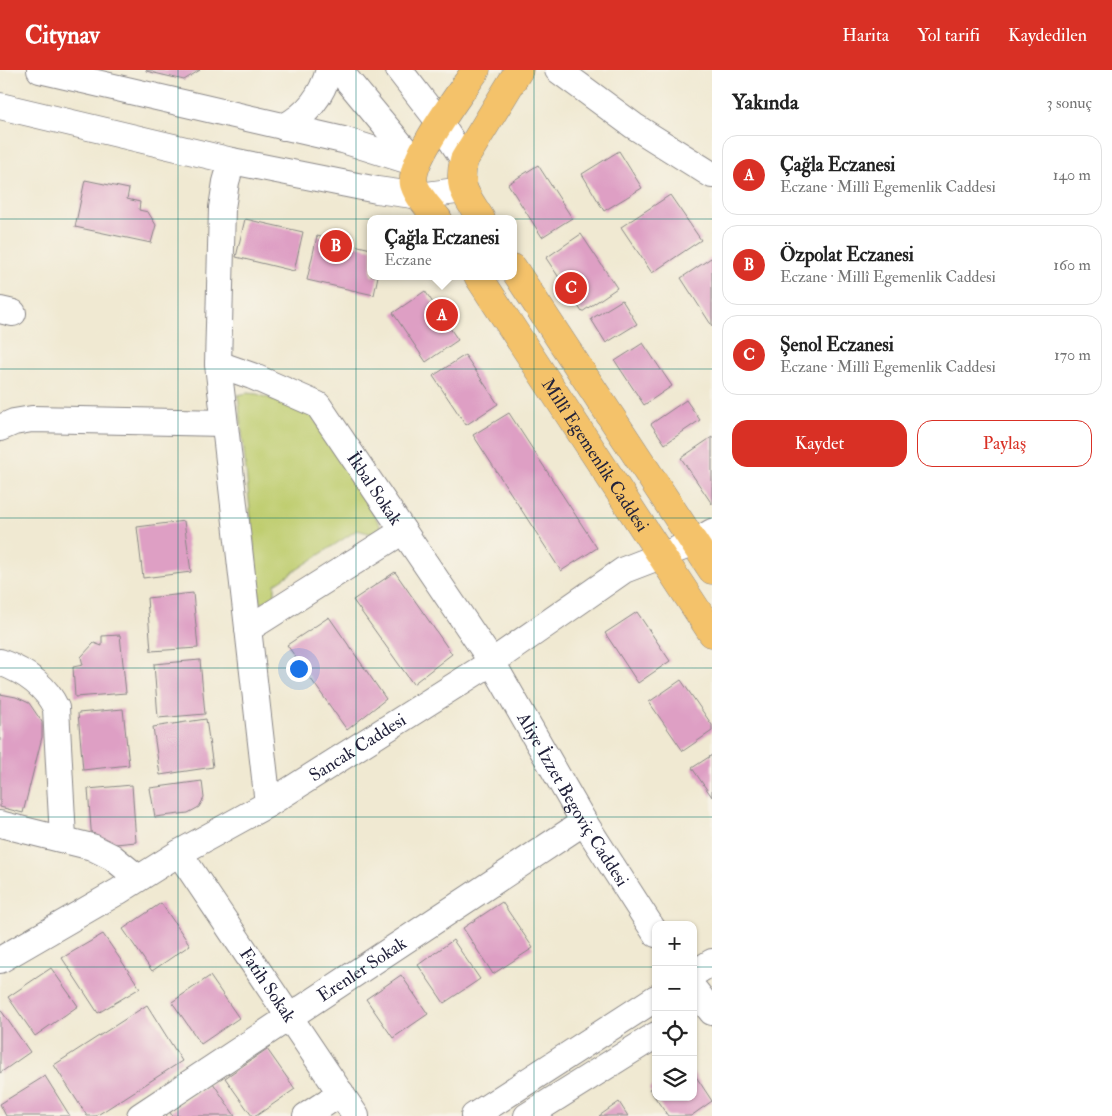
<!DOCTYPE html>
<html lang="tr">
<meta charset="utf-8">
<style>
body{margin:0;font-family:"IM FELL Double Pica",serif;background:#f2f2f2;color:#222}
.controls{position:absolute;right:15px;bottom:15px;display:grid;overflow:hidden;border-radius:10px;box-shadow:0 1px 4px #0004}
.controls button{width:45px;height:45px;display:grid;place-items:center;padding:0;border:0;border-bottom:1px solid #e0e0e0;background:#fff;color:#222;font:25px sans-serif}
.you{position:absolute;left:298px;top:598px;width:18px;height:18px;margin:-12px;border:4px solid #fff;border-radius:50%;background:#1a73e8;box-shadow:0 0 0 8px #1a73e833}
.badge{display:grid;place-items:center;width:32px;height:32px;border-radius:50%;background:#d93025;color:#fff;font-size:16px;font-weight:700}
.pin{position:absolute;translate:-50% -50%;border:2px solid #fff;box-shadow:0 1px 5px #0006}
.popup{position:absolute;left:367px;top:145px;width:150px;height:65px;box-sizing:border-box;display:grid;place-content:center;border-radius:10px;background:#fff;filter:drop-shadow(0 1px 4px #0005);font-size:16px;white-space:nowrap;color:#767676}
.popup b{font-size:19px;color:#222}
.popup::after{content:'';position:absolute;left:50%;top:100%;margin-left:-10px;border:10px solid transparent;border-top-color:#fff}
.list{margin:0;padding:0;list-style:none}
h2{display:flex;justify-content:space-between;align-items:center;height:65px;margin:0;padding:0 20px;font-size:21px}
h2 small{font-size:16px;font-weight:400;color:#767676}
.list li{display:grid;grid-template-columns:32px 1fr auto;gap:15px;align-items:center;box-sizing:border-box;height:80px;margin:0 10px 10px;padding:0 10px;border:1px solid #e0e0e0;border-radius:15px}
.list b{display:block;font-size:19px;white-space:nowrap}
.list p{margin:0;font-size:16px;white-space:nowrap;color:#767676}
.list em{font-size:16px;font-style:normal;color:#767676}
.actions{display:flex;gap:10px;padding:15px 20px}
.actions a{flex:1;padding:11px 0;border:1px solid #d93025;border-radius:15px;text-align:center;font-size:18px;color:#d93025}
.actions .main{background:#d93025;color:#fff}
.icon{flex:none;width:28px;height:28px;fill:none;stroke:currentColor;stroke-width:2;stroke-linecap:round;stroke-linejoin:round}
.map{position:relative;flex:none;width:712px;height:1046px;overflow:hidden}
header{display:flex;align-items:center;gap:30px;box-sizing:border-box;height:70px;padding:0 25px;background:#d93025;color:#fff}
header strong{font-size:24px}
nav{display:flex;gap:28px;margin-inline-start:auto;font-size:18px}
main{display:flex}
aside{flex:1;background:#fff}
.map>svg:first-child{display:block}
.green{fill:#bfcd6f;stroke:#707855}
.building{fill:#de9fc4}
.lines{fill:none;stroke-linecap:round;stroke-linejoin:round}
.minor-casing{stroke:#898686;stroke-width:28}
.major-casing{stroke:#898686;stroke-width:29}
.minor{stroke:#fff;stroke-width:26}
.major{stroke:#f4c26a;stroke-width:28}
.grid{fill:none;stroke:#0f766e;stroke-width:1;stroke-opacity:0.55}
.labels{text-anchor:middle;stroke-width:4;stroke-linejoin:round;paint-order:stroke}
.street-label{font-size:18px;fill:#22223b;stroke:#f7f3e8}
</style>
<header>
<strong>Citynav</strong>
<nav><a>Harita</a><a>Yol tarifi</a><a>Kaydedilen</a></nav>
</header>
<main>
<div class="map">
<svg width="712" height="1046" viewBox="0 0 712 1046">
<rect width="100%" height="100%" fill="#f7f3e8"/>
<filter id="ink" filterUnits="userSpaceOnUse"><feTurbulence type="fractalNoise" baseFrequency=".02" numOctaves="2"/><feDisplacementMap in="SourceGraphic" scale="10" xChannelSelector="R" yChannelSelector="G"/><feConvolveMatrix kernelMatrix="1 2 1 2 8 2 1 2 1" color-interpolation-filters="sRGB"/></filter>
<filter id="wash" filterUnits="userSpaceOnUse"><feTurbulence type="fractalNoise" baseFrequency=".0096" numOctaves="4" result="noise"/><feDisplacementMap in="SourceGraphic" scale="20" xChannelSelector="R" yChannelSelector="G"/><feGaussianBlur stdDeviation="1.12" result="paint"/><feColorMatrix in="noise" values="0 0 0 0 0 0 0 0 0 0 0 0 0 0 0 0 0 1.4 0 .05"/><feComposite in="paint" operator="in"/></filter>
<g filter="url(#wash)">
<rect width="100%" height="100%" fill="#f0e9d2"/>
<!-- green -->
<polygon class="green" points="247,323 257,324 310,342 384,461 372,464 357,460 275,514 275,527 260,534 238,325"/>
<g id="blocks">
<!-- building -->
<g class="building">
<polygon points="200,0 184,10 146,1 146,0"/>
<polygon points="619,81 642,118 604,141 582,104"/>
<polygon points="538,95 572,148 542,167 508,114"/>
<polygon points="85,110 129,119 127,129 140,132 139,140 148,142 156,155 151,173 75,157"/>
<polygon points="670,125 701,170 652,203 621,157"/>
<polygon points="245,149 303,162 294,201 236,187"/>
<polygon points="581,164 617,218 582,242 546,188"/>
<polygon points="317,166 371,179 371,206 378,206 374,225 307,210"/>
<polygon points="711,188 712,190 712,256 681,208"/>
<polygon points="425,221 458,270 426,292 393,243"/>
<polygon points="622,230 637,254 606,273 591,249"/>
<polygon points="643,273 672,316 644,335 615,291"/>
<polygon points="465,285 498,334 466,355 433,306"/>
<polygon points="686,330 700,350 665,374 651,354"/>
<polygon points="509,343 597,478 561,501 473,365"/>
<polygon points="712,367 712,434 681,388"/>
<polygon points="184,451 191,502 143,508 137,457"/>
<polygon points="395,502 452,584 413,614 353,530"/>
<polygon points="193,523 198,578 151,581 147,528"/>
<polygon points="637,542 670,591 638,613 605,563"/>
<polygon points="329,547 386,629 347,660 287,575"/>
<polygon points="120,565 126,623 75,627 73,597 83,595 81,587 94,573 102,576 102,566"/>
<polygon points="200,590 205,644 158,648 154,594"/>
<polygon points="681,610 712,655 712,661 683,681 649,632"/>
<polygon points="0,624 16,627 29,633 42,652 42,667 23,743 0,737"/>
<polygon points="123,639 129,695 83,700 78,643"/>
<polygon points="206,649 213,697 160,705 153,657"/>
<polygon points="712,685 712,727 692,698"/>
<polygon points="202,711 204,728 199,737 188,743 155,747 150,718"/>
<polygon points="132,715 136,772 105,775 92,772 88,719"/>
<polygon points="502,832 533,878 493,904 463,858"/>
<polygon points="161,833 190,875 152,901 123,859"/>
<polygon points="103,864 140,918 98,943 62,888"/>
<polygon points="453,870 480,909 444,933 418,895"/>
<polygon points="51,898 78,936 35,966 8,927"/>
<polygon points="401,905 428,944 393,968 366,929"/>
<polygon points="210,906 239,948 201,974 172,932"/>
<polygon points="147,935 182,991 96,1046 87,1046 54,995"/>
<polygon points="0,939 30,982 0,1003"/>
<polygon points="267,979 295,1019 256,1046 252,1046 225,1008"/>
<polygon points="693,1002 712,1031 691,1046 668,1046 649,1019 656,1014 656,1027 693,1027"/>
<polygon points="45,1006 70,1046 6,1046 0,1034"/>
<polygon points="213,1013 235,1046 172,1046 170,1042"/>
<polygon points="619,1032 628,1046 599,1046"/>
</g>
</g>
</g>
<g filter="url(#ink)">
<use href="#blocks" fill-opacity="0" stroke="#898686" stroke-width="1"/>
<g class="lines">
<defs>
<g id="minor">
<polyline points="40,0 343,70 416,93"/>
<polyline points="339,0 416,93"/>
<polyline points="399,0 440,53 464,90"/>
<polyline points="558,0 634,56 712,105"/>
<polyline points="0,36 232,91 377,120 420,126 463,120"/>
<path d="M284,57C308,44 322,26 329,0"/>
<polyline points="232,91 226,112 222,138 218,294 268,734"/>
<polyline points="0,240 13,243"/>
<path id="s1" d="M218,294L252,306L318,335L492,592L584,752L656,864"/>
<polyline points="0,358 14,352 32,349 224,353"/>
<polyline points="248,559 403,461"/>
<path d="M0,592C24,601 45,614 56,638L63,768"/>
<polyline points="0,754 92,777 112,787 138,808"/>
<path id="s2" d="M179,783L356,1046"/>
<path id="s3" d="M0,890L119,821L179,783L268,734L492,592L624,500L694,473L712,462"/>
<polyline points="693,904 712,892"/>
<polyline points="693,918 712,942"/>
<path id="s4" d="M140,1046L584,752"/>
<polyline points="306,1046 341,1023"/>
<polyline points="474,1046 656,928"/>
<polyline points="527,1046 656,965"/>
</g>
<g id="major">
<path d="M438,149C429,138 418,127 414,114C408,91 462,21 476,0"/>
<path d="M481,149C467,126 457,118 464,90L519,0"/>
<polyline points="513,198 712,500"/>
<path id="s5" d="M478,206L712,563"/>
</g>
</defs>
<!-- minor casing -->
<use href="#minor" class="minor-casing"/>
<!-- major casing -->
<use href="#major" class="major-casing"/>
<!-- minor -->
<use href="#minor" class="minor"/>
<!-- major -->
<use href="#major" class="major"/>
</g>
</g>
<!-- grid -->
<path class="grid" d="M178,0V1046M356,0V1046M534,0V1046M0,149H712M0,299H712M0,448H712M0,598H712M0,747H712M0,897H656M693,897H712"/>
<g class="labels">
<!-- street labels -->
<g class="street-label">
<text dy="6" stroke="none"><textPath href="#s5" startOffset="214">Millî Egemenlik Caddesi</textPath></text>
<text dy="6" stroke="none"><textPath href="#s1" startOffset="209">İkbal Sokak</textPath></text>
<text dy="6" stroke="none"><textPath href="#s3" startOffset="416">Sancak Caddesi</textPath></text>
<text dy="6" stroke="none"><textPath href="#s1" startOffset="578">Aliye İzzet Begoviç Caddesi</textPath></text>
<text dy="6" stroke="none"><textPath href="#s4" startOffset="266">Erenler Sokak</textPath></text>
<text dy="6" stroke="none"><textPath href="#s2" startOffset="159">Fatih Sokak</textPath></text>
</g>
</g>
</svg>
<div class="controls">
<button>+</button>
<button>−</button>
<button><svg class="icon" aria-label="locate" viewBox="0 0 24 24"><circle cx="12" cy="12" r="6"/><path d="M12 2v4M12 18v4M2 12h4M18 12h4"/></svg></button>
<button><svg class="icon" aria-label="layers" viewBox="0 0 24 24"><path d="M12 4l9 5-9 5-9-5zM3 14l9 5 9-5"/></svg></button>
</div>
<div class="you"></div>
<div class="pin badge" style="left:442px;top:245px">A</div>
<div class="popup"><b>Çağla Eczanesi</b>Eczane</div>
<div class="pin badge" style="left:336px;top:176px">B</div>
<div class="pin badge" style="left:571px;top:218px">C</div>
</div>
<aside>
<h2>Yakında<small>3 sonuç</small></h2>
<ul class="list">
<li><span class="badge">A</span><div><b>Çağla Eczanesi</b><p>Eczane · Millî Egemenlik Caddesi</p></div><em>140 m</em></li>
<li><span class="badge">B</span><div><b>Özpolat Eczanesi</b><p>Eczane · Millî Egemenlik Caddesi</p></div><em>160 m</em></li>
<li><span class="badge">C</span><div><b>Şenol Eczanesi</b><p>Eczane · Millî Egemenlik Caddesi</p></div><em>170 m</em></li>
</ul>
<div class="actions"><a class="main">Kaydet</a><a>Paylaş</a></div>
</aside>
</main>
